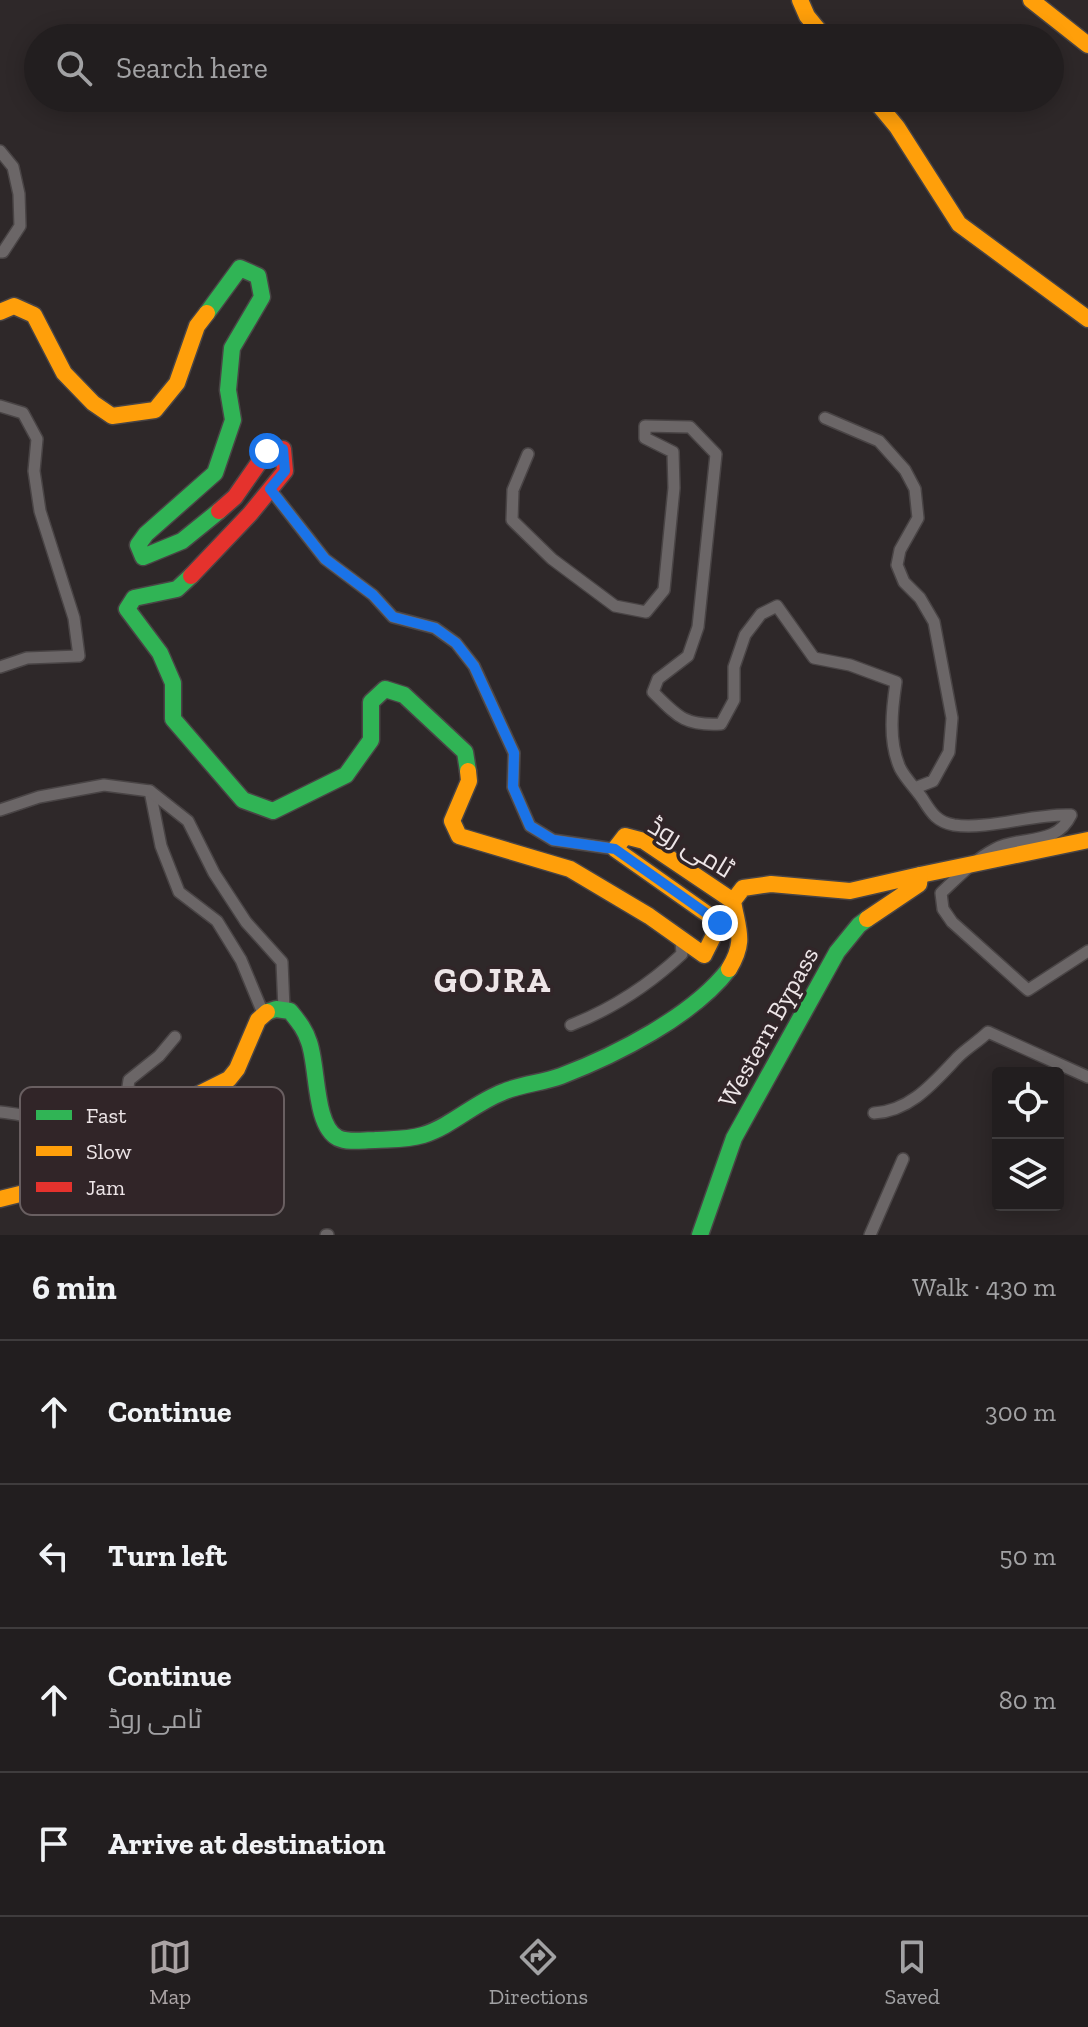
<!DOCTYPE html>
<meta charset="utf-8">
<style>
body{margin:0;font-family:"Zilla Slab",Cairo,serif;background:#2e2b2c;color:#f1f3f6}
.controls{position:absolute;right:24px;bottom:24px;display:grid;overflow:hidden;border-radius:8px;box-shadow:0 4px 20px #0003}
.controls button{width:72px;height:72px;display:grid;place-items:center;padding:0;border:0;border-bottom:2px solid #3f3c3d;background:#221e1f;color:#f1f3f6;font:40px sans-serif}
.stop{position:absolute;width:24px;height:24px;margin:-18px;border:6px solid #1a73e8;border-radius:50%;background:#fff}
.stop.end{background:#1a73e8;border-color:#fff;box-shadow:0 2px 8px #0008}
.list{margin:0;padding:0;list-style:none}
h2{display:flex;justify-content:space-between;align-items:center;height:104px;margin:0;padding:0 32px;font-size:34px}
h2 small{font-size:26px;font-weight:400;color:#a2a2a4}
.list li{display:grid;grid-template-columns:52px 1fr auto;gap:24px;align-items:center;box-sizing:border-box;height:144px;padding:0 32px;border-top:2px solid #3f3c3d}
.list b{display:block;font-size:30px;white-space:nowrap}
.list p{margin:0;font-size:26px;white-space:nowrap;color:#a2a2a4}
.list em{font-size:26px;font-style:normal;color:#a2a2a4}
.icon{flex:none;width:44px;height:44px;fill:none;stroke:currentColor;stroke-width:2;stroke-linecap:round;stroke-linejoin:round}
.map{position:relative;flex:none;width:1088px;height:1235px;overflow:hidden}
.search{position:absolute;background:#221e1f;box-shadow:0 4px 20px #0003;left:24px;right:24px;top:24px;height:88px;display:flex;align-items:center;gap:20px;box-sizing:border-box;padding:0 28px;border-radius:44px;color:#a2a2a4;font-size:30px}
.sheet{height:680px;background:#221e1f}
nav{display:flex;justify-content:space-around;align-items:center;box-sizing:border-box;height:112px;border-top:2px solid #3f3c3d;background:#221e1f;font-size:22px;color:#a2a2a4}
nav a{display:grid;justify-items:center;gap:4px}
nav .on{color:#aaa3a4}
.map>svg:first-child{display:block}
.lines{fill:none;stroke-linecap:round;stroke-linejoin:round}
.street-casing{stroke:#494445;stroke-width:14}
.fast-casing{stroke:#494445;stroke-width:19}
.slow-casing{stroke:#494445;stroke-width:19}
.jam-casing{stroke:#494445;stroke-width:19}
.street{stroke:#6b6667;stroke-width:11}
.fast{stroke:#30b455;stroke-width:16}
.slow{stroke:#ff9f0a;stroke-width:16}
.jam{stroke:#e5322d;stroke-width:16}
.route{stroke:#1a73e8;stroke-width:10}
.labels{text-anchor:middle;stroke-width:7;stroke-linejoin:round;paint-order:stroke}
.street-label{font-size:26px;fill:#ede5e7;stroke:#312528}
.district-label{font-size:34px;font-weight:bold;letter-spacing:2px;fill:#ede5e7;stroke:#312528}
.key{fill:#312528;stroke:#695f61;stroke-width:2}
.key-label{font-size:22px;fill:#ede5e7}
</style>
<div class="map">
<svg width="1088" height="1235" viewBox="0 0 1088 1235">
<rect width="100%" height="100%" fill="#2e2829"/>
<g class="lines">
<defs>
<g id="street">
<polyline points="0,151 13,167 19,194 20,226 3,252 0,252"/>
<polyline points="0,406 23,413 37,439 34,471 40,511 74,618 79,656 27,658 0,667"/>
<polyline points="825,418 879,441 905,470 915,489 918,518 900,550 897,565 904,582 920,598 934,622 952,718 949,752 933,781 915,788"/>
<path d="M528,454L513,490L512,520L552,559L615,606L646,612L664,590L674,488L673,452L645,438V426L690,427L716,454L698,627L688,656L658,679L653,692C678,717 685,726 721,724L734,700V667L745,635L761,614L777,606L814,658L850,665L896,682C892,709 888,741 900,768C905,778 915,788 922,798C931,812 936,822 954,825C990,830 1035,813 1071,815C1056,847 1021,835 995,849C974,860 958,877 941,893L943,909L952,922L1028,990L1088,951"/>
<polyline points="270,489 325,559 373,595 393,617 435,628 456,643 474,666 514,753 513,787 530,826 553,840 615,849"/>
<polyline points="150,791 161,846 179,892 217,921 241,960 263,1013"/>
<polyline points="0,810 39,797 104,785 150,791 188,821 214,873 246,922 282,962 284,1009"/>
<path d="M571,1025C612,1009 650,984 682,954L681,940"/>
<path d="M0,1112C34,1115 66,1127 101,1131L124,1115L129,1080L159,1056L175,1037"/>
<path d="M874,1113C911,1111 934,1082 958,1057C967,1048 979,1041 988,1032L1088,1077"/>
<polyline points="326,1235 328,1235"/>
<polyline points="870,1235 903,1159"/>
</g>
<g id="fast">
<polyline points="207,313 240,268 258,276 262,297 232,348 228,390 233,420 215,473 146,534 138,545 143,557 182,541 219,511"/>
<polyline points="191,576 177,589 134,598 127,609 160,653 173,683 173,719 243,800 273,811 346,775 371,740 371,702 385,689 404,695 465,752 468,771"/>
<path d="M267,1012L276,1009L290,1011C298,1021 305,1029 309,1042C318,1066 314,1126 338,1138C349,1143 363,1140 375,1140C391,1139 407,1140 423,1135C452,1126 474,1103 503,1092C521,1084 542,1083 561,1076C616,1055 693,1016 729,969"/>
<polyline points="700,1235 734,1138 837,952 859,925 867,919"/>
</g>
<g id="slow">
<polyline points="800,0 807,16 825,38"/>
<polyline points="1031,0 1088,45"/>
<polyline points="873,98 897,127 959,224 1088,319"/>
<polyline points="0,312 14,306 34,315 64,373 93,403 112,416 155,410 177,383 197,326 207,313"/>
<polyline points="468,771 469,781 452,821 459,836 570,869 649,916 704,955 720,923 615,849 625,836 644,841 733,901"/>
<polyline points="920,875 1088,840"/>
<path d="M729,969C746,941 738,931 733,901L743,888L771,884L850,891L920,875L919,884L867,919"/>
<polyline points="0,1199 100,1174 150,1151 191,1098 229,1079 237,1069 258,1020 267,1012"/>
</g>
<polyline id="jam" points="191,576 250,514 285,471 283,449 267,451 235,497 219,511"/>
</defs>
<!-- street casing -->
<use href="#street" class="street-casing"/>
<!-- fast casing -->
<use href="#fast" class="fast-casing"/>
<!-- slow casing -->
<use href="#slow" class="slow-casing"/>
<!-- jam casing -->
<use href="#jam" class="jam-casing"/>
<!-- street -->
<use href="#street" class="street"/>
<!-- fast -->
<use href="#fast" class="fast"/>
<!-- slow -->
<use href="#slow" class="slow"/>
<!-- jam -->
<use href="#jam" class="jam"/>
</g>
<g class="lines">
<!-- route -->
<polyline class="route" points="267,451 283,449 285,471 270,489 325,559 373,595 393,617 435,628 456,643 474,666 514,753 513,787 530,826 553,840 615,849 720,923"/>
</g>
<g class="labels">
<!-- street labels -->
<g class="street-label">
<text transform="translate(691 847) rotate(31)" y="9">ٹامی روڈ</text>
<text transform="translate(768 1027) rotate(-61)" y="9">Western Bypass</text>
</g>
<!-- district labels -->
<g class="district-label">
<text x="493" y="992">GOJRA</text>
</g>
</g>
<!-- legend -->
<rect x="20" y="1087" width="264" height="128" rx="12" class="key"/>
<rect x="36" y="1110" width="36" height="10" fill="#30b455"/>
<rect x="36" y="1146" width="36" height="10" fill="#ff9f0a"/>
<rect x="36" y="1182" width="36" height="10" fill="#e5322d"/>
<g class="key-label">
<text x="86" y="1123">Fast</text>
<text x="86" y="1159">Slow</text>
<text x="86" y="1195">Jam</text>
</g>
</svg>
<div class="controls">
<button><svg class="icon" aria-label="locate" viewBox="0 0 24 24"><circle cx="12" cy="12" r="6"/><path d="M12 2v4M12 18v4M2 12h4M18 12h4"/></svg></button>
<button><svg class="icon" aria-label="layers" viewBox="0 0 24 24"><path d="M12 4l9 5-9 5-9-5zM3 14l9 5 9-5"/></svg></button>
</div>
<div class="stop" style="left:267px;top:451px"></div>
<div class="stop end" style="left:720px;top:923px"></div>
<div class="search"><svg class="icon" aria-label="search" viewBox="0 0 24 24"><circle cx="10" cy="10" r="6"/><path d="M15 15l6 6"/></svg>Search here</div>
</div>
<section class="sheet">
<h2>6 min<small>Walk · 430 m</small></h2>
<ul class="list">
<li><svg class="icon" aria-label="ahead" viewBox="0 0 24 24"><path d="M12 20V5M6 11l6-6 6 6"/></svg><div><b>Continue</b></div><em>300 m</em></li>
<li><svg class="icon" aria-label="left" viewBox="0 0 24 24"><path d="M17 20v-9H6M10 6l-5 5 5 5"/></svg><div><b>Turn left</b></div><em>50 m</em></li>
<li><svg class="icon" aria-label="ahead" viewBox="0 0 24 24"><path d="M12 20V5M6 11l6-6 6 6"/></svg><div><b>Continue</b><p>ٹامی روڈ</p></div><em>80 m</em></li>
<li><svg class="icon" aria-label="arrive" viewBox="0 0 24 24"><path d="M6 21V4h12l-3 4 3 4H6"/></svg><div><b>Arrive at destination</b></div></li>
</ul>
</section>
<nav>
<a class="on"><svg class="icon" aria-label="map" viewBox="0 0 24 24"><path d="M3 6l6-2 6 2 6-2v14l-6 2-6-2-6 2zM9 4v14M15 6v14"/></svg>Map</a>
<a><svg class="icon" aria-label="directions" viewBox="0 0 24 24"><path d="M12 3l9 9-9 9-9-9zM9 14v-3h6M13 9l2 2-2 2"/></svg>Directions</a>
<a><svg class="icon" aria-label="saved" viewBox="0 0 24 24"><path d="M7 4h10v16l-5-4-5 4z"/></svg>Saved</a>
</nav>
